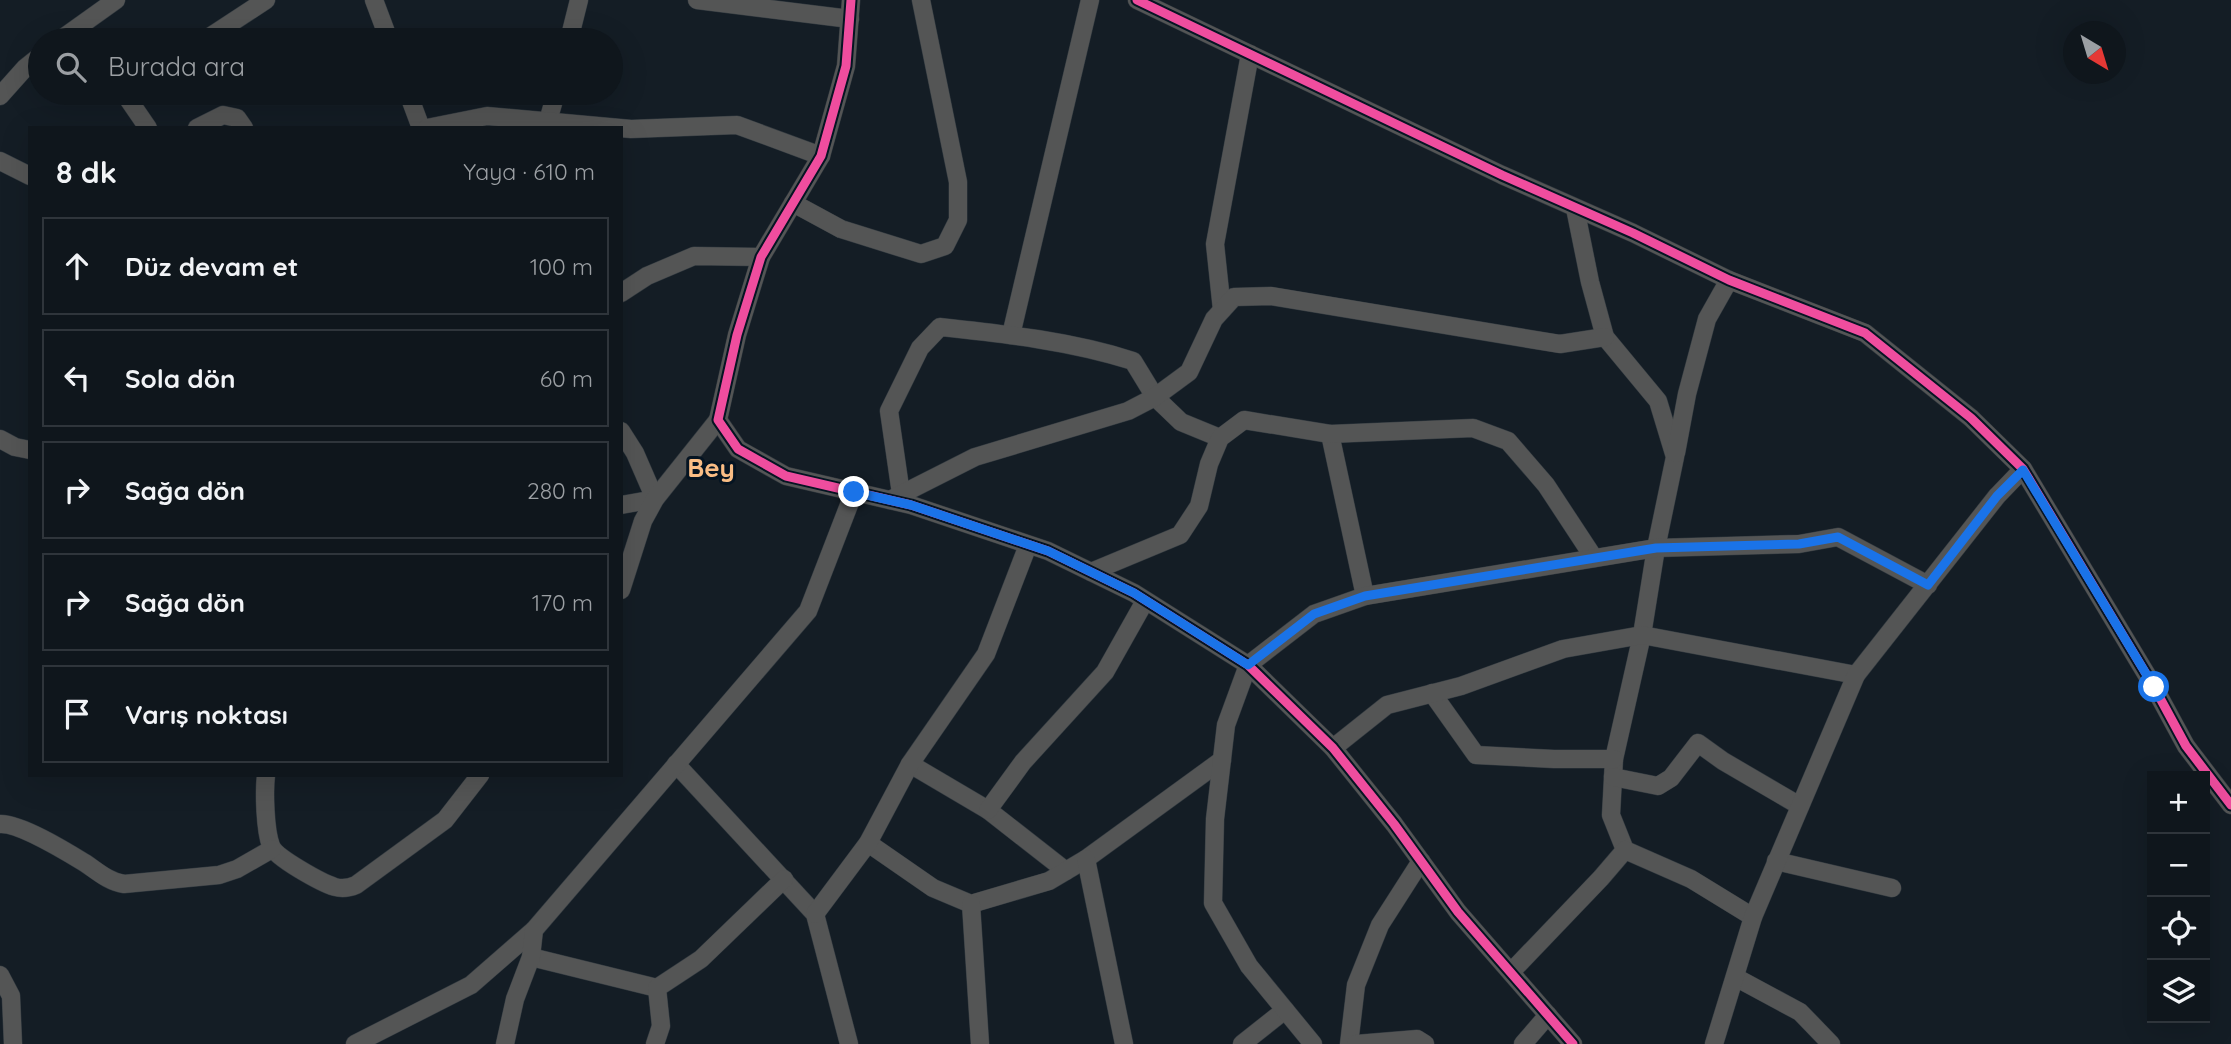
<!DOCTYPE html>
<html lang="tr">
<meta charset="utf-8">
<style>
body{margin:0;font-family:Quicksand,sans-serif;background:#181f25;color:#f1f3f6}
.controls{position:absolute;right:21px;bottom:21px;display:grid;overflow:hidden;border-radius:0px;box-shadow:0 7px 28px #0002}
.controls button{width:63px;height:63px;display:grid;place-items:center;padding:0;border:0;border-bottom:2px solid #2f353b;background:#0f161c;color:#f1f3f6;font:35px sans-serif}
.compass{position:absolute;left:2063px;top:21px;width:63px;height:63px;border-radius:50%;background:#0f161c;box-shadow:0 7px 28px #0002;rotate:142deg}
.stop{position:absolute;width:21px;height:21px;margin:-16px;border:5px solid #1a73e8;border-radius:50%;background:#fff}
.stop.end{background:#1a73e8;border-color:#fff;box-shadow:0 2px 7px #0008}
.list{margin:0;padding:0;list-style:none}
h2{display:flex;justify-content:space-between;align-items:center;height:91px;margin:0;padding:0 28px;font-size:30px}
h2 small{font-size:23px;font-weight:400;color:#9b9fa3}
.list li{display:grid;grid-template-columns:46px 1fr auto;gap:21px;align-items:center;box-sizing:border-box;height:98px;margin:0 14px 14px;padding:0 14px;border:2px solid #2f353b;border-radius:0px}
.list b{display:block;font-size:26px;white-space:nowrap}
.list em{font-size:23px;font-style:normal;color:#9b9fa3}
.icon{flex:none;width:38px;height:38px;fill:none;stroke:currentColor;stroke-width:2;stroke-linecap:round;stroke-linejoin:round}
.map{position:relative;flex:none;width:2231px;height:1044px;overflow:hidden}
.search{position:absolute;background:#0f161c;box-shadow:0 7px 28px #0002;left:28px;top:28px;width:595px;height:77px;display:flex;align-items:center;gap:18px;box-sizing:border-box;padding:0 24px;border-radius:38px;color:#9b9fa3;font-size:26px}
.panel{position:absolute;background:#0f161c;box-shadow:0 7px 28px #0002;left:28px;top:126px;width:595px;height:651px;border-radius:0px}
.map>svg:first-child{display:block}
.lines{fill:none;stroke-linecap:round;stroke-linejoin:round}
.minor-casing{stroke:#323a40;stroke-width:19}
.minor{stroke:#545555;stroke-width:18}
.cycleway-casing{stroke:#051422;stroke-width:13}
.cycleway{stroke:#ef4d9e;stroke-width:9}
.route{stroke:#1a73e8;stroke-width:9}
.labels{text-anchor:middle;stroke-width:6;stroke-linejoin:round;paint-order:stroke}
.district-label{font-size:26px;font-weight:bold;fill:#f9bd85;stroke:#051422}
</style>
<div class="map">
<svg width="2231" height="1044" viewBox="0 0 2231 1044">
<rect width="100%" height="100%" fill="#141d25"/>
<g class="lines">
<defs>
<g id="minor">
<polyline points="374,0 389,40"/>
<polyline points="697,0 850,19"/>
<polyline points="851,0 846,66 821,156 761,257 737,335 718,420 738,449 786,476 911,505 1048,551 1134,593 1248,665 1333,748 1394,824 1458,912 1573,1044"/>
<polyline points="1137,0 1502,175 1633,233 1729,280 1865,333 1971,418 2023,469 2154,687 2186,746 2231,805"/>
<polyline points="60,40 116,0"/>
<polyline points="205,40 266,0"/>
<polyline points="569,40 579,0"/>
<polyline points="124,93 148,128"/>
<polyline points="408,93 421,128"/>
<polyline points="0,96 25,68 40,56"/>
<polyline points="548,121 556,93"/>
<polyline points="197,128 223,115 237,118 244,128"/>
<polyline points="427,128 487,116 631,129 737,125 821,156"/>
<polyline points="0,161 30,176"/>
<polyline points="793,203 841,229 921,254 945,246 958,220 958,182 921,0"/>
<polyline points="1575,208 1590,282 1605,337 1658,401 1675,457 1656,548 1642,635 1614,759 1611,815 1625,850"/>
<polyline points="621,293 647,276 694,256 761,257"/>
<polyline points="1222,310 1215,244 1250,54"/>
<polyline points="1011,335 1090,0"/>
<polyline points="621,431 635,453 655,499 621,505"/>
<polyline points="1330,434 1365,596"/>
<polyline points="0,439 15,447 30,450"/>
<polyline points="1676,453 1687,394 1707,319 1729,280"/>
<path d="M901,494L889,411L920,348L940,327C1005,334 1071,341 1133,361L1155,397L1181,422L1220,438"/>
<polyline points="890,500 975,457 1128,411 1155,397 1189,372 1214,319 1234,297 1271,296 1560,344 1605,337"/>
<polyline points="1091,572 1180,535 1199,506 1209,464 1220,438 1244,420 1330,434 1473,428 1508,441 1546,485 1594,558"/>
<polyline points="621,590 643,521 655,499 718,420"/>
<polyline points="1432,693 1476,755 1554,759 1614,759"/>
<polyline points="1333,748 1387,705 1461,686 1563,649 1642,635 1856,675"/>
<polyline points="676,764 815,914 849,1044"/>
<polyline points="910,764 988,810 1066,871"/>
<path d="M266,775C264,792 265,830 271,846C276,858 322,883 335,887C342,889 349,888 356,885L445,820L480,775"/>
<polyline points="1613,777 1658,786 1671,778 1698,743 1723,761 1800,806"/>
<polyline points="988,810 1023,762 1105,672 1145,601"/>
<path d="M0,824C20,823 67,852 85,863C97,871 109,882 124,884L219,875L237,869L272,849"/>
<polyline points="868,843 933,888 971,904 1049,881 1086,859 1222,760"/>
<polyline points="1086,859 1124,1044"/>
<polyline points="1776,861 1892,888"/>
<polyline points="971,904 980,1044"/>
<polyline points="815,914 868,843 910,764 986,654 1028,545"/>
<polyline points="531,957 657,988"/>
<polyline points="1511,972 1601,878 1625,850 1691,879 1753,917"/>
<polyline points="0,975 11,996 13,1044"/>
<polyline points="1735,977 1800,1012 1831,1044"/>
<polyline points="355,1044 471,985 534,930"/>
<polyline points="505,1044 515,999 531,957 534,930 808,611 854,492"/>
<polyline points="655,1044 661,1026 657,988 701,959 784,879"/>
<polyline points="1242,1044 1285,1010"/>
<polyline points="1313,1044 1249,966 1213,903 1215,819 1226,725 1248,665 1314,614 1365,596 1656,548 1799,544 1838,537 1928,585"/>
<polyline points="1349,1044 1356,985 1380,925 1421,861"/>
<polyline points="1356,1044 1417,1039 1425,1044"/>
<polyline points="1523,1044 1548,1015"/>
<polyline points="1714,1044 1753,917 1856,675 1997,496 2023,469"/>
</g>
</defs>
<!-- minor casing -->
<use href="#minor" class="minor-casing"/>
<!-- minor -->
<use href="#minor" class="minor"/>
<defs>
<g id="cycleway">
<polyline points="851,0 846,66 821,156 761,257 737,335 718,420 738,449 786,476 911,505 1048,551 1134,593 1248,665 1333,748 1394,824 1458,912 1573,1044"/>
<polyline points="1137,0 1502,175 1633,233 1729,280 1865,333 1971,418 2023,469 2154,687 2186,746 2231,805"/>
</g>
</defs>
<!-- cycleway casing -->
<use href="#cycleway" class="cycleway-casing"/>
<!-- cycleway -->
<use href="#cycleway" class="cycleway"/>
</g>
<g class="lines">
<!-- route -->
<polyline class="route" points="854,492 911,505 1048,551 1134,593 1248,665 1314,614 1365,596 1656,548 1799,544 1838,537 1928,585 1997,496 2023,470 2154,687"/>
</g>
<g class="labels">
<!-- district labels -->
<g class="district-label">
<text x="711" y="477">Bey</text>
</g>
</g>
</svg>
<div class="controls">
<button>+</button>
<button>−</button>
<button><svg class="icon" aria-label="locate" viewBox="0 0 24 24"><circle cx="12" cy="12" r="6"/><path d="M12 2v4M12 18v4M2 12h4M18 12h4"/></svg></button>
<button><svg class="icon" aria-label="layers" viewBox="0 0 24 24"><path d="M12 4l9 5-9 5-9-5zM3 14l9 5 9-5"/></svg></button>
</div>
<svg class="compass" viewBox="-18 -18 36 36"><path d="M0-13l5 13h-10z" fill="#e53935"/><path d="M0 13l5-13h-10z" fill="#9b9fa3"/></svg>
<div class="stop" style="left:2154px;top:687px"></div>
<div class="stop end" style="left:854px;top:492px"></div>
<div class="search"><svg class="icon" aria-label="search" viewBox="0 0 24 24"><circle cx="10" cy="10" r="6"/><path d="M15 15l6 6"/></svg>Burada ara</div>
<section class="panel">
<h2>8 dk<small>Yaya · 610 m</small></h2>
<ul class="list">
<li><svg class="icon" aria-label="ahead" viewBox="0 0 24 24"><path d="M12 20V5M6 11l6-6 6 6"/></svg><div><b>Düz devam et</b></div><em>100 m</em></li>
<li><svg class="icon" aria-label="left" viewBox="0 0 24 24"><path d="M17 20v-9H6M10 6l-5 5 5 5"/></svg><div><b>Sola dön</b></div><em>60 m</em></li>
<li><svg class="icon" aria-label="right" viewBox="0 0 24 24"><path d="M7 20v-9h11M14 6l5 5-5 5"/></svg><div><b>Sağa dön</b></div><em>280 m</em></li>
<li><svg class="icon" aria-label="right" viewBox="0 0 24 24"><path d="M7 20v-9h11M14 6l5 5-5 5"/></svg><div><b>Sağa dön</b></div><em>170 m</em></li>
<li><svg class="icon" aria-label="arrive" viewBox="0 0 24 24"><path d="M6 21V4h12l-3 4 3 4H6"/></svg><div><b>Varış noktası</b></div></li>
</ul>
</section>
</div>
